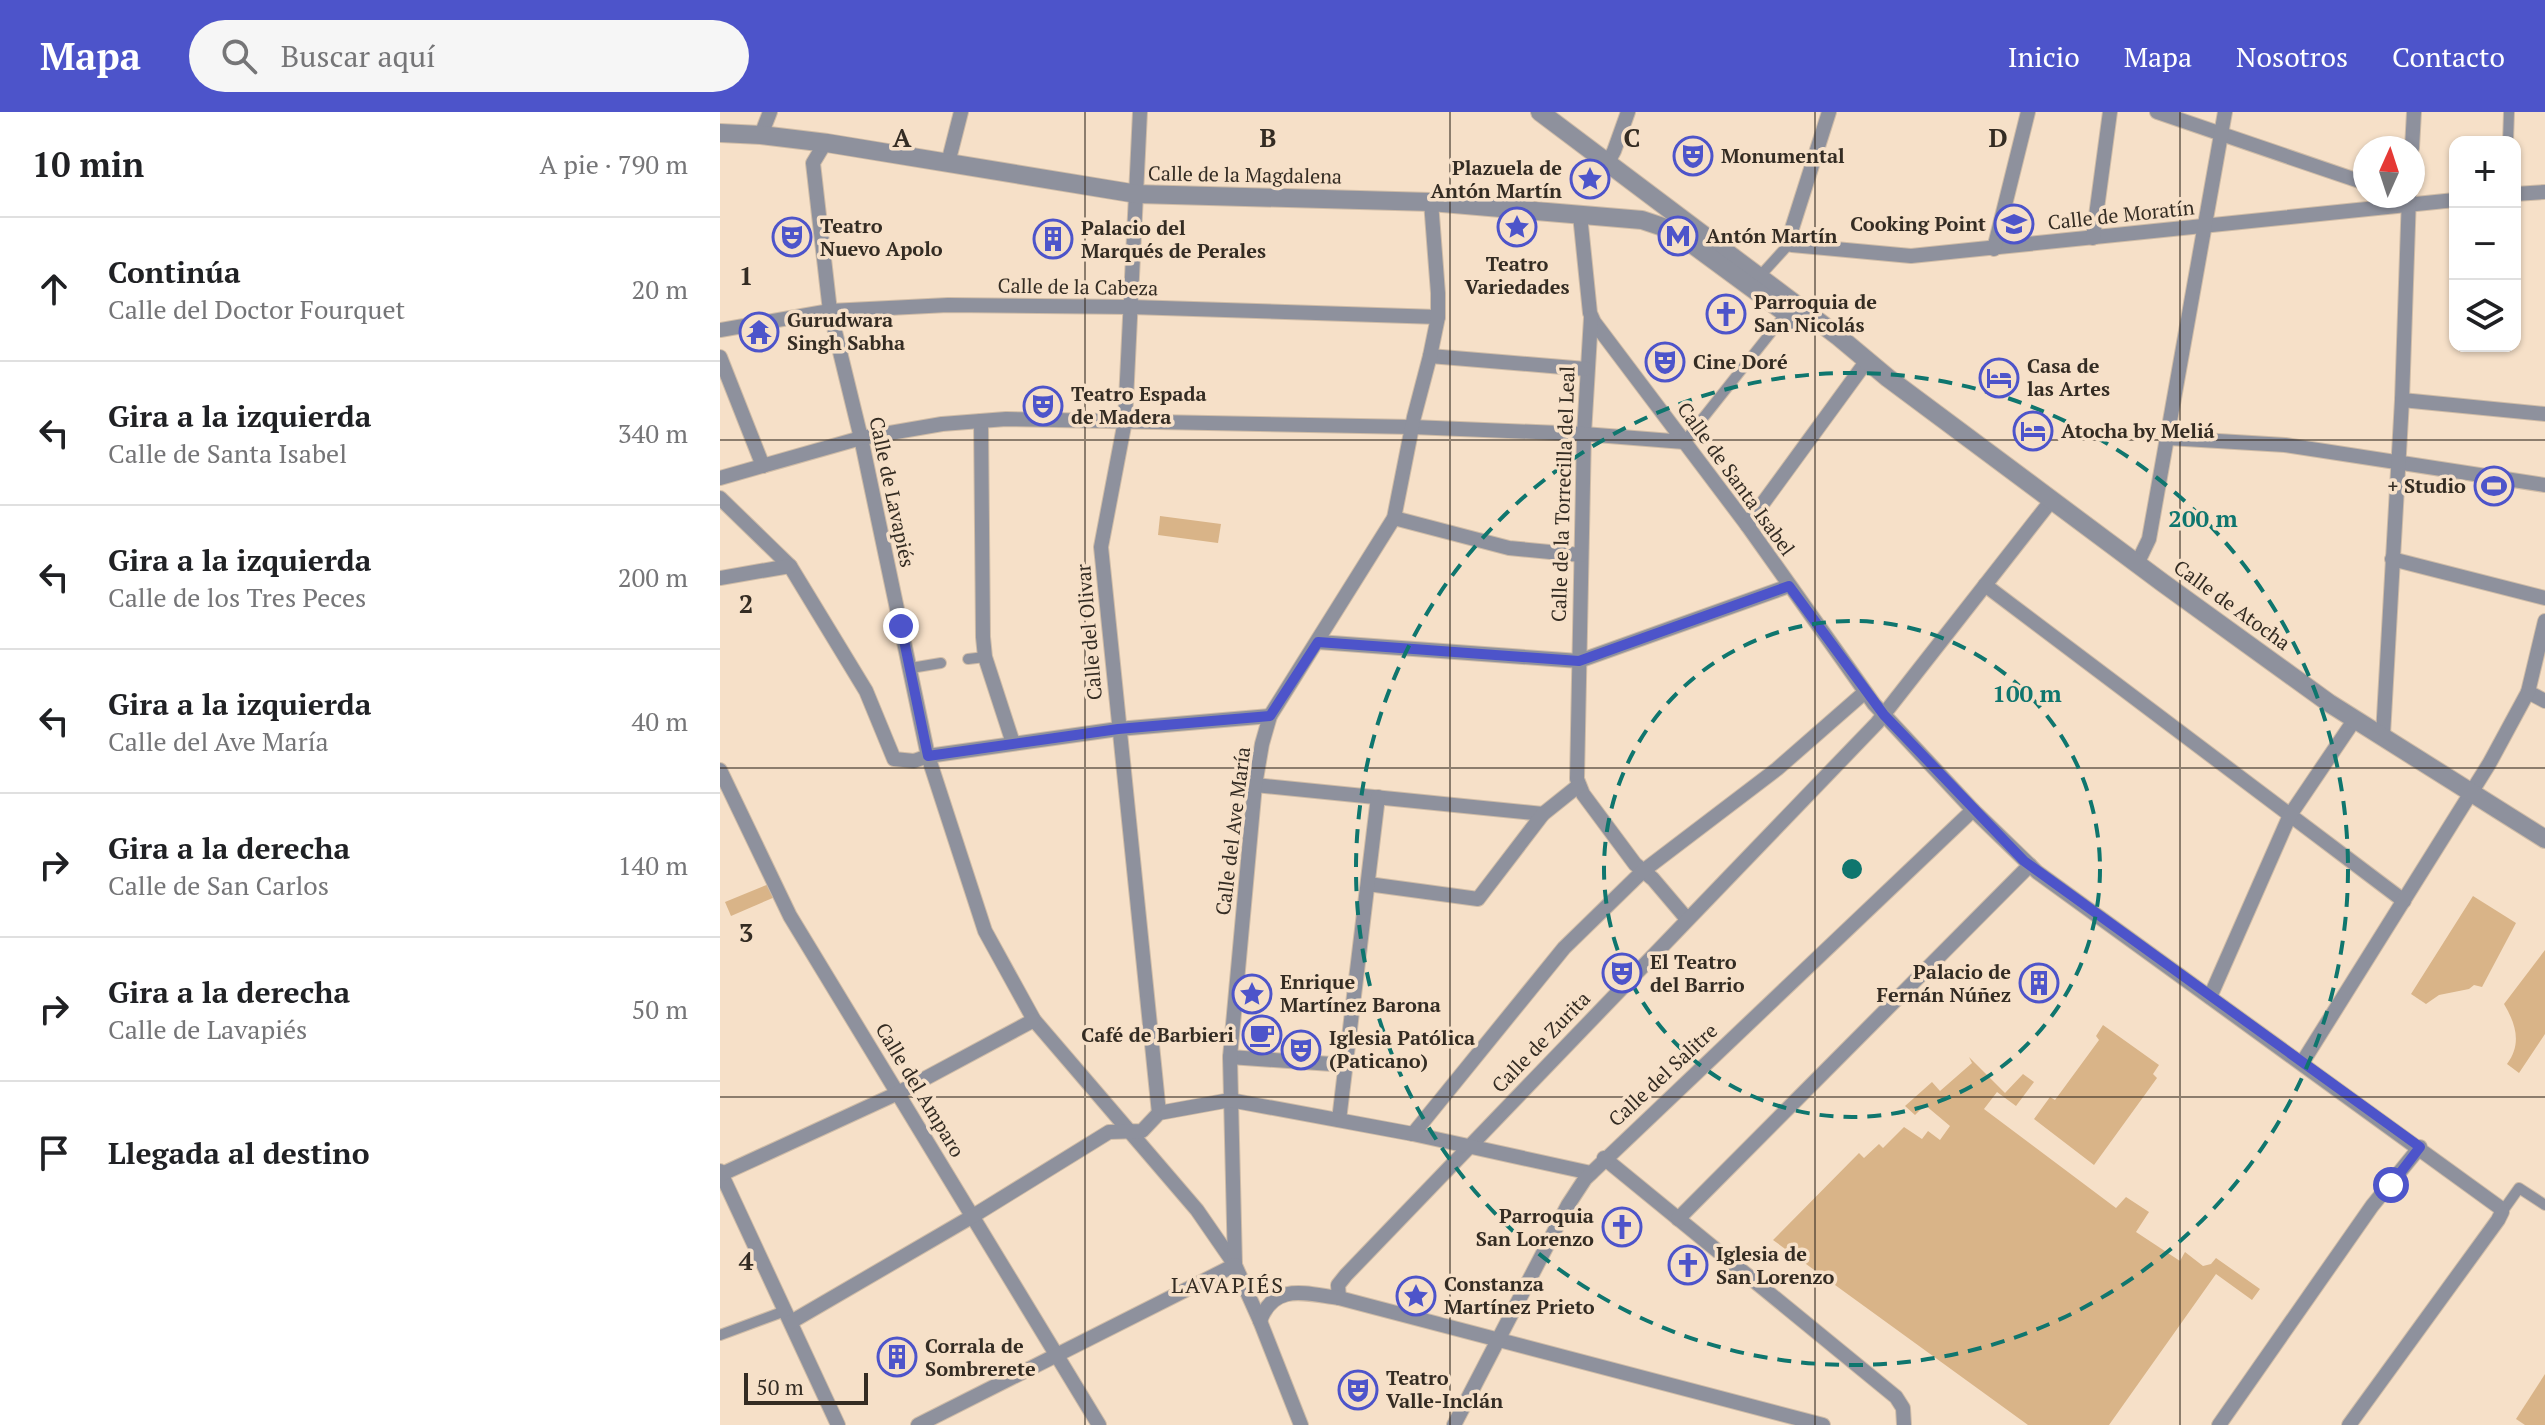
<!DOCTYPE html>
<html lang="es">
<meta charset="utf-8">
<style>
body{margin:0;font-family:"PT Serif",serif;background:#f6f6f6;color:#202124}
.controls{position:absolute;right:24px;top:24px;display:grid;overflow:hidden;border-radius:16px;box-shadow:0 2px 6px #0004}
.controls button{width:72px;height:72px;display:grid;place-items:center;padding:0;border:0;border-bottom:2px solid #e0e0e0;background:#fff;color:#202124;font:40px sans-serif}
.compass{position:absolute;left:1633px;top:24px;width:72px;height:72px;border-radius:50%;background:#fff;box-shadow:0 2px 6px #0004;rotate:3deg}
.scale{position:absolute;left:24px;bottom:20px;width:124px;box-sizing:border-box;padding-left:8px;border:4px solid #342c23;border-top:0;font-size:22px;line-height:28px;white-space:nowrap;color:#342c23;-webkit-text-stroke:6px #f6e0c8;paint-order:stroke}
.stop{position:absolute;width:24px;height:24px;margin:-18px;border:6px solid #4d54ca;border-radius:50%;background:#fff}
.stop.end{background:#4d54ca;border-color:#fff;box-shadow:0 2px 8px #0008}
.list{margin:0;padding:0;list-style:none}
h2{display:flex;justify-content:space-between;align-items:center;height:104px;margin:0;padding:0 32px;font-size:34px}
h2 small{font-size:26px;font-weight:400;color:#757577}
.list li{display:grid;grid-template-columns:52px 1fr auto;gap:24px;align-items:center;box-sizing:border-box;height:144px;padding:0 32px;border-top:2px solid #e0e0e0}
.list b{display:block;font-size:30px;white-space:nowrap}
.list p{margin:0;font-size:26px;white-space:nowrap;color:#757577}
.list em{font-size:26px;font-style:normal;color:#757577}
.icon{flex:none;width:44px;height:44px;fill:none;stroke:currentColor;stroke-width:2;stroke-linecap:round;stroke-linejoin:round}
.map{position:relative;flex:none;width:1825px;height:1313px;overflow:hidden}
header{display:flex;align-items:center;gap:48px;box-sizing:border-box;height:112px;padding:0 40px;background:#4d54ca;color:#fff}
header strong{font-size:38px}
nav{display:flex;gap:44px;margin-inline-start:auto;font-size:28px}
.search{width:560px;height:72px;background:#f6f6f6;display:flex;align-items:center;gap:20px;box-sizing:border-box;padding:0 28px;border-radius:44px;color:#757577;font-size:30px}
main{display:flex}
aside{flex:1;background:#fff}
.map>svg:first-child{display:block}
.green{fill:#d9b488}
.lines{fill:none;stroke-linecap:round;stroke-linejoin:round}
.pedestrian-casing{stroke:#cfbca7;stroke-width:12}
.minor-casing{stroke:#cfbca7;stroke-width:16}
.tertiary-casing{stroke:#cfbca7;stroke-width:20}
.pedestrian{stroke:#8e919d;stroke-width:10}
.minor{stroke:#8e919d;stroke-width:14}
.tertiary{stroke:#8e919d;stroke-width:18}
.route{stroke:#4d54ca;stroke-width:10}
.grid{fill:none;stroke:#342c23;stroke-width:2;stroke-opacity:0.55}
.ring{fill:none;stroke:#0f766e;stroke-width:4;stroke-dasharray:14 10}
.labels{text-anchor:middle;stroke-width:7;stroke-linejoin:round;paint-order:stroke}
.poi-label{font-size:20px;font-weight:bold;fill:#342c23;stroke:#f6e0c8;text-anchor:start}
.street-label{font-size:20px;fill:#342c23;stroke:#f6e0c8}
.neighbourhood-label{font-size:22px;letter-spacing:2px;fill:#342c23;stroke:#f6e0c8}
.grid-label{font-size:26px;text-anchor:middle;font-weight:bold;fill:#342c23;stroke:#f6e0c8;stroke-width:7;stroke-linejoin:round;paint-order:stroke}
.centre{fill:#0f766e;stroke:#f6e0c8;stroke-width:4}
.ring-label{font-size:24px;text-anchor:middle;font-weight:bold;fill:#0f766e;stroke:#f6e0c8;stroke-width:7;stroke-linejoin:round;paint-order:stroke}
</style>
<header>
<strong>Mapa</strong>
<div class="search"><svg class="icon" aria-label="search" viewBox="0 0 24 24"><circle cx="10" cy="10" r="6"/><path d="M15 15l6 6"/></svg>Buscar aquí</div>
<nav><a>Inicio</a><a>Mapa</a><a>Nosotros</a><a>Contacto</a></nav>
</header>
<main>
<aside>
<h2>10 min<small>A pie · 790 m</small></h2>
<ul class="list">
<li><svg class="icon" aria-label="ahead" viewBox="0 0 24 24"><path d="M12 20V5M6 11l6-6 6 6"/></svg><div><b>Continúa</b><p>Calle del Doctor Fourquet</p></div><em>20 m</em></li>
<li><svg class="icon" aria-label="left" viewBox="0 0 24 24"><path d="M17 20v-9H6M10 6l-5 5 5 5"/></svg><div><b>Gira a la izquierda</b><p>Calle de Santa Isabel</p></div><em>340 m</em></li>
<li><svg class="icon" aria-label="left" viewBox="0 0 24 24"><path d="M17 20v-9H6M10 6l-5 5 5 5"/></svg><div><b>Gira a la izquierda</b><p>Calle de los Tres Peces</p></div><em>200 m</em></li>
<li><svg class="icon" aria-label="left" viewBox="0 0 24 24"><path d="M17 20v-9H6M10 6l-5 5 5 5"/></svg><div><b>Gira a la izquierda</b><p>Calle del Ave María</p></div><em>40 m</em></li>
<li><svg class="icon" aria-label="right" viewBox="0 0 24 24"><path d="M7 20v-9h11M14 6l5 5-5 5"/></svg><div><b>Gira a la derecha</b><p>Calle de San Carlos</p></div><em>140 m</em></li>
<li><svg class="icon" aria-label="right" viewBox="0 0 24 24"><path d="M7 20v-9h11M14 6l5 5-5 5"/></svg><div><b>Gira a la derecha</b><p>Calle de Lavapiés</p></div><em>50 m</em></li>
<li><svg class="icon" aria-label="arrive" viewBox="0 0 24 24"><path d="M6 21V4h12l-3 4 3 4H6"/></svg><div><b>Llegada al destino</b></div></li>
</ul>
</aside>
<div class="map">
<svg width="1825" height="1313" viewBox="0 0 1825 1313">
<rect width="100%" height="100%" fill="#f6e0c8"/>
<!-- green -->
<g class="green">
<polygon points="440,404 501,412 498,431 438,423"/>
<polygon points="49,772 55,785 11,804 5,790"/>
<polygon points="1753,784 1796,811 1762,875 1754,873 1749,877 1719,883 1706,892 1691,882"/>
<path d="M1825,838V922L1799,961L1787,952C1802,932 1796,912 1784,892Z"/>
<polygon points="1383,913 1439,953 1433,962 1437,966 1374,1053 1314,1007 1330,985 1335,988 1379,928 1376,924"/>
<polygon points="1249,945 1285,981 1303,962 1314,970 1296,994 1277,980 1264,997 1396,1096 1406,1085 1429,1100 1416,1120 1460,1149 1465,1140 1483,1154 1491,1152 1496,1146 1540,1177 1532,1188 1496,1162 1389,1313 1308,1313 1053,1128 1139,1041 1144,1046 1159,1032 1163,1036 1184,1015 1202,1027 1208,1019 1220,1028 1230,1014 1205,993 1195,1003 1185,994 1212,970 1220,979 1252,951"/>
<polygon points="1825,1262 1825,1313 1805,1313 1796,1307"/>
</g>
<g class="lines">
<defs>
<g id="pedestrian">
<polyline points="1788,30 1789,0"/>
<polyline points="1039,165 1070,131"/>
<polyline points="964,330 1068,199"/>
<polyline points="248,547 265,545"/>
<polyline points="191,556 221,551"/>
<polyline points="1782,1100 1799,1076 1825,1093"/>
<polyline points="0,1223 65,1199"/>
</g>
<g id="minor">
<polyline points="420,0 405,309 381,435 439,1001"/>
<polyline points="1109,0 1068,129 1072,133 1191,144 1735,88"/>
<polyline points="1437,0 1645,71"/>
<polyline points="41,23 50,0"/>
<polyline points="105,31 93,51 110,199 141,326 208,644 265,819 314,908 477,1098 515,1153 540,1209 581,1313"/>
<polyline points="1692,36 1694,0"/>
<polyline points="228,51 241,0"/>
<polyline points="887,52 894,39 908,0"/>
<polyline points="1795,82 1825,80"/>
<polyline points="860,103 870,201 874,210 1027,413 1154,592 1253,698 1317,760 1779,1095 1782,1100 1778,1108 1629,1313"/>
<polyline points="1373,126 1390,0"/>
<polyline points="1274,137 1308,0"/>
<polyline points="871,206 864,322 857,667 863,682 915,752 933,767 967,807"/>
<polyline points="0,218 110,199 228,193 411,195 718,205"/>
<polyline points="710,244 866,257"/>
<polyline points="0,245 43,354"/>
<polyline points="1682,288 1825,302"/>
<polyline points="261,309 263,525 265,545 293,631"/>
<polyline points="1448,326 1565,333 1825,373"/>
<polyline points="0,366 141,326 222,312 286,307 692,315 864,322 964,330"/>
<polyline points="0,386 70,454 146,579 174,647 194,649 208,644 398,617 550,604"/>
<polyline points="674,406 789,436 861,443"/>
<polyline points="1027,413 1146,250"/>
<polyline points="1672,447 1825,486"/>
<polyline points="1417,452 1429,427 1505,0"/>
<polyline points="0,466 70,454"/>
<polyline points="1265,473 1684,789"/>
<polyline points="598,530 859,549 1069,474"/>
<polyline points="1808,580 1825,589"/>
<polyline points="1663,623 1682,288 1689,84"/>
<polyline points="0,658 70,804 379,1313"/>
<polyline points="535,673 823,702"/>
<polyline points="648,772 758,787 823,702 858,674"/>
<polyline points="1490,885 1570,703 1635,607"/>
<polyline points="510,945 626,953"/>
<polyline points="1582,951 1769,652 1808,580 1825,509"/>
<polyline points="619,1008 658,685"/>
<polyline points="693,1022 844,836 923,759 1057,657 1145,580"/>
<polyline points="884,1046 1176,1285 1183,1296 1184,1313"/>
<polyline points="0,1059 118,1313"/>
<polyline points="2,1062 178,981 314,908"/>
<polyline points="958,1107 1310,753"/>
<polyline points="515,1153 510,945 535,673 542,632 550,604 674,406 694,305 710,244 718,205 718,181 711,90"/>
<polyline points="619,1186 618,1173 626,1163 1157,611 1331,389"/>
<path d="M540,1209C554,1170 586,1182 619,1186L1103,1313"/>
<polyline points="71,1210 253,1104 389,1020 422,1019 439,1001 510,988 693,1022 871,1061"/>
<polyline points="198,1313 515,1153"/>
<polyline points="734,1313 848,1093 865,1067 1253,698"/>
<polyline points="1499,1313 1652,1094 1700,1035"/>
</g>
<g id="tertiary">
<polyline points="820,0 1119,225 1168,266 1443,471 1609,591 1825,727"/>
<polyline points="0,21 41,23 107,31 417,82 711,90 922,108 949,117 961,124 1078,210"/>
</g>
</defs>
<!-- pedestrian casing -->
<use href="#pedestrian" class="pedestrian-casing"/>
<!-- minor casing -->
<use href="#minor" class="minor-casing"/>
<!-- tertiary casing -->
<use href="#tertiary" class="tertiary-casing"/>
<!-- pedestrian -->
<use href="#pedestrian" class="pedestrian"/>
<!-- minor -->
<use href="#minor" class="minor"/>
<!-- tertiary -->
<use href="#tertiary" class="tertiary"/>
</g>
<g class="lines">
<!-- route -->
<polyline class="route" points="181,514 208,644 398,617 550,604 598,530 859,549 1069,474 1164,603 1304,749 1700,1035 1671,1073"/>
</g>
<!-- grid -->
<path class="grid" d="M365,0V1313M730,0V1313M1095,0V1313M1460,0V1313M0,328H1825M0,656H1825M0,985H1825"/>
<!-- distance rings -->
<g class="ring">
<circle cx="1132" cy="757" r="248"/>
<circle cx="1132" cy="757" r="496"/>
</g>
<!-- icons -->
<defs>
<symbol id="theatre-ring" viewBox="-11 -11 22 22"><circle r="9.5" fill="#f6e0c8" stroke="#4d54ca" stroke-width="1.5"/><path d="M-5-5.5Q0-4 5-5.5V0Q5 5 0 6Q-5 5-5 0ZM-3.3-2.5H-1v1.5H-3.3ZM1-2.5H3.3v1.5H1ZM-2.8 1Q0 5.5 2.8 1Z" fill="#4d54ca"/></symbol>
<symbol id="sight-ring" viewBox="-11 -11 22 22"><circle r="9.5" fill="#f6e0c8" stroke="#4d54ca" stroke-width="1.5"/><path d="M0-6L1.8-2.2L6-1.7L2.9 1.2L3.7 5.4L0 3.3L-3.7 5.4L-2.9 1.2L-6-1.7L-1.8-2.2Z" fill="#4d54ca"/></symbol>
<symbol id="university-ring" viewBox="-11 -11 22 22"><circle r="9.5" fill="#f6e0c8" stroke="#4d54ca" stroke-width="1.5"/><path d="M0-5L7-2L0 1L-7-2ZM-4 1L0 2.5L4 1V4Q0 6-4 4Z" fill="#4d54ca"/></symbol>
<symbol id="metro-ring" viewBox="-11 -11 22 22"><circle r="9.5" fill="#f6e0c8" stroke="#4d54ca" stroke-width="1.5"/><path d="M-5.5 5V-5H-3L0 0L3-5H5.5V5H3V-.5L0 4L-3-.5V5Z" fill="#4d54ca"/></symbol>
<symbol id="building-ring" viewBox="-11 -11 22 22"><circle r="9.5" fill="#f6e0c8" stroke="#4d54ca" stroke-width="1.5"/><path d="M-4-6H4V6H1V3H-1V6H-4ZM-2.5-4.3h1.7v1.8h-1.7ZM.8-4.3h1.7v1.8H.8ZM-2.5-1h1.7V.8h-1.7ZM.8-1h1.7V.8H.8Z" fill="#4d54ca"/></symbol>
<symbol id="church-ring" viewBox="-11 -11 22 22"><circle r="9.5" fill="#f6e0c8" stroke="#4d54ca" stroke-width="1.5"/><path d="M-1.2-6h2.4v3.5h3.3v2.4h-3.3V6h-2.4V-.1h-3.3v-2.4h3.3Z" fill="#4d54ca"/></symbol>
<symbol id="temple-ring" viewBox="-11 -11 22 22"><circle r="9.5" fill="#f6e0c8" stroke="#4d54ca" stroke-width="1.5"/><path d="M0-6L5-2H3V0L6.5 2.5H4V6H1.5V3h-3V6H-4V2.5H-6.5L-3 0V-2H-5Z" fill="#4d54ca"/></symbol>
<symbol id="hotel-ring" viewBox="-11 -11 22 22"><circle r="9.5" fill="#f6e0c8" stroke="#4d54ca" stroke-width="1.5"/><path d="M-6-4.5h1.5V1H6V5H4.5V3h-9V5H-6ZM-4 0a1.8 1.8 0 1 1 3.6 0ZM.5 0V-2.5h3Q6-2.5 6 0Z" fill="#4d54ca"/></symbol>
<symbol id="stadium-ring" viewBox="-11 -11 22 22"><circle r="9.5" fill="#f6e0c8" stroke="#4d54ca" stroke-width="1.5"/><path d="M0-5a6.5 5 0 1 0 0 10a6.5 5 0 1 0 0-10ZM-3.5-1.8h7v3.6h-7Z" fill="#4d54ca"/></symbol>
<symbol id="cafe-ring" viewBox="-11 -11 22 22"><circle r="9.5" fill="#f6e0c8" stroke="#4d54ca" stroke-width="1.5"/><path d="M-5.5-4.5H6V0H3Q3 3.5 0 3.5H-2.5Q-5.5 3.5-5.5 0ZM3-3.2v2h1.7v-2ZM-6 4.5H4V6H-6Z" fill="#4d54ca"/></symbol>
</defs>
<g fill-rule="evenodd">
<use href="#theatre-ring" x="951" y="22" width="44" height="44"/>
<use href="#sight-ring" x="848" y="45" width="44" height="44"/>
<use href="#university-ring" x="1272" y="90" width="44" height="44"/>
<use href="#sight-ring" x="775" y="93" width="44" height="44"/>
<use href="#metro-ring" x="936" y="102" width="44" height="44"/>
<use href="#theatre-ring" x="50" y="103" width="44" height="44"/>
<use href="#building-ring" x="311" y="105" width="44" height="44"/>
<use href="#church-ring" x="984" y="180" width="44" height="44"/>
<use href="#temple-ring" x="17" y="198" width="44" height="44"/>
<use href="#theatre-ring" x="923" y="228" width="44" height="44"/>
<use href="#hotel-ring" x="1257" y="244" width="44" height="44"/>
<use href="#theatre-ring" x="301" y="272" width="44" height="44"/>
<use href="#hotel-ring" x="1291" y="297" width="44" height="44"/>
<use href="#stadium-ring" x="1752" y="352" width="44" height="44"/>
<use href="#theatre-ring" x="880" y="839" width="44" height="44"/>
<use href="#building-ring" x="1297" y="849" width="44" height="44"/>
<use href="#sight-ring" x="510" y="860" width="44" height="44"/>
<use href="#cafe-ring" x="520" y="901" width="44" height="44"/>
<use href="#theatre-ring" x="559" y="916" width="44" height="44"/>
<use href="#church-ring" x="880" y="1093" width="44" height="44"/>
<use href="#church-ring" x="946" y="1131" width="44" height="44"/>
<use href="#sight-ring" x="674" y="1162" width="44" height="44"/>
<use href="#building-ring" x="155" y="1223" width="44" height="44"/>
<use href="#theatre-ring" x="616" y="1256" width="44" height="44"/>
</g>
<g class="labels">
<!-- poi labels -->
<g class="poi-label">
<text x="1001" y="51">Monumental</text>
<text x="842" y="63" text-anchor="end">Plazuela de<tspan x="842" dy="23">Antón Martín</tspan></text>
<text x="1266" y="119" text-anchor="end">Cooking Point</text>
<text x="100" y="121">Teatro<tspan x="100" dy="23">Nuevo Apolo</tspan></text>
<text x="361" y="123">Palacio del<tspan x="361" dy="23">Marqués de Perales</tspan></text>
<text x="986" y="131">Antón Martín</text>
<text x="797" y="159" text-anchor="middle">Teatro<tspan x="797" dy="23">Variedades</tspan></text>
<text x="1034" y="197">Parroquia de<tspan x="1034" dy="23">San Nicolás</tspan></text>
<text x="67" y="215">Gurudwara<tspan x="67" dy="23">Singh Sabha</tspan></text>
<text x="973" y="257">Cine Doré</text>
<text x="1307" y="261">Casa de<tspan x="1307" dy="23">las Artes</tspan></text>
<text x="351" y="289">Teatro Espada<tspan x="351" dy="23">de Madera</tspan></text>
<text x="1341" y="326">Atocha by Meliá</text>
<text x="1746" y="381" text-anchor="end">+ Studio</text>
<text x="930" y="857">El Teatro<tspan x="930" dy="23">del Barrio</tspan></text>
<text x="1291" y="867" text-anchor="end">Palacio de<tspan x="1291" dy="23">Fernán Núñez</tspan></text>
<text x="560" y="877">Enrique<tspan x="560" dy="23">Martínez Barona</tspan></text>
<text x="514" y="930" text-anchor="end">Café de Barbieri</text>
<text x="609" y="933">Iglesia Patólica<tspan x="609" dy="23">(Paticano)</tspan></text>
<text x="874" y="1111" text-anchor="end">Parroquia<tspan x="874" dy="23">San Lorenzo</tspan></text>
<text x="996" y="1149">Iglesia de<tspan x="996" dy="23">San Lorenzo</tspan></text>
<text x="724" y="1179">Constanza<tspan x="724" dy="23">Martínez Prieto</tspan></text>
<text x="205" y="1241">Corrala de<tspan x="205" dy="23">Sombrerete</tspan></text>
<text x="666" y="1273">Teatro<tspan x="666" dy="23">Valle-Inclán</tspan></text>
</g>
<!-- street labels -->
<g class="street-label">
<text transform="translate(525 63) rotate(1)" y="7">Calle de la Magdalena</text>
<text transform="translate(1401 103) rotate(-6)" y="7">Calle de Moratín</text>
<text transform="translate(358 175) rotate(1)" y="7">Calle de la Cabeza</text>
<text transform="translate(1016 367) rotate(54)" y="7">Calle de Santa Isabel</text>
<text transform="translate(172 380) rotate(78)" y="7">Calle de Lavapiés</text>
<text transform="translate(843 382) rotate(-88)" y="7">Calle de la Torrecilla del Leal</text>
<text transform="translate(1512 493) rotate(36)" y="7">Calle de Atocha</text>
<text transform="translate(369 520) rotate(-95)" y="7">Calle del Olivar</text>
<text transform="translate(513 719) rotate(-83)" y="7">Calle del Ave María</text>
<text transform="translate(821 930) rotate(-46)" y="7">Calle de Zurita</text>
<text transform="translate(943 963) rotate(-43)" y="7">Calle del Salitre</text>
<text transform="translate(200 978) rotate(59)" y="7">Calle del Amparo</text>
</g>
<!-- neighbourhood labels -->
<g class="neighbourhood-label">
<text x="508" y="1181">LAVAPIÉS</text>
</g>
</g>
<g class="grid-label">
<text x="182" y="35">A</text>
<text x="548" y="35">B</text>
<text x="912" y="35">C</text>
<text x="1278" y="35">D</text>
<text x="26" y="173">1</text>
<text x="26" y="501">2</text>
<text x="26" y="830">3</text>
<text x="26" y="1158">4</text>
</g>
<circle cx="1132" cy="757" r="12" class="centre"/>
<g class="ring-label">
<text x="1483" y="415">200 m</text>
<text x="1307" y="590">100 m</text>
</g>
</svg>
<div class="controls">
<button>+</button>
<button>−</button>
<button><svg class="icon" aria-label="layers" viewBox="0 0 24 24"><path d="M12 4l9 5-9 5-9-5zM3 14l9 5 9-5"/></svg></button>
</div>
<svg class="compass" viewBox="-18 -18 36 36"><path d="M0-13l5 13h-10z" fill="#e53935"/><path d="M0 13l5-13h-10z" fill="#757577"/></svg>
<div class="scale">50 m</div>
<div class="stop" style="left:1671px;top:1073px"></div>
<div class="stop end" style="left:181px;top:514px"></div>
</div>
</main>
